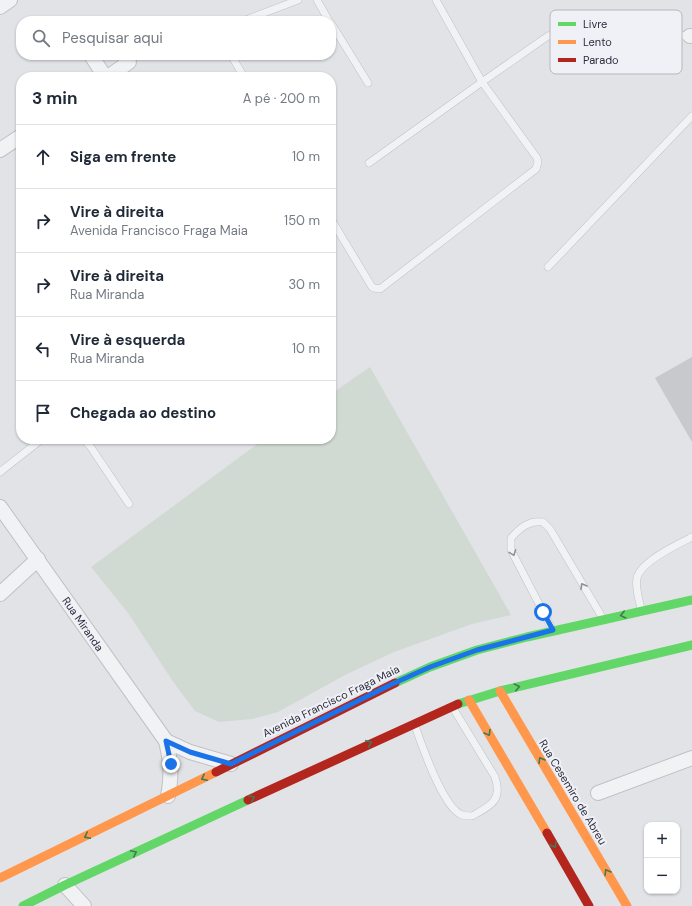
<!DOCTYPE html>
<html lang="pt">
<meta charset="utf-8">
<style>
body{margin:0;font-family:"DM Sans",sans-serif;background:#f6f6f7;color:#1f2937}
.controls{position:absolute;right:12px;bottom:12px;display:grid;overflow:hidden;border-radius:8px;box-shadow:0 1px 3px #0004}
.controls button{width:36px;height:36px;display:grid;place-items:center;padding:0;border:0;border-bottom:1px solid #e0e1e3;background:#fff;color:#1f2937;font:20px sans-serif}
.stop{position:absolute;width:12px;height:12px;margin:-9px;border:3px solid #1a73e8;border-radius:50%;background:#fff}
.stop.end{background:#1a73e8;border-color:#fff;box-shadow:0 1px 4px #0008}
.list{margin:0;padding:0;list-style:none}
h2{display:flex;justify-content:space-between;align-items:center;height:52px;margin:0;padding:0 16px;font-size:17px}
h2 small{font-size:13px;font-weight:400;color:#747a83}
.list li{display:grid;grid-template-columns:26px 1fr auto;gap:12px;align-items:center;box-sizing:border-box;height:64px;padding:0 16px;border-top:1px solid #e0e1e3}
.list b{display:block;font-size:15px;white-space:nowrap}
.list p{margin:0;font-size:13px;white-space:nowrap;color:#747a83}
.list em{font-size:13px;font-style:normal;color:#747a83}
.icon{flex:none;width:22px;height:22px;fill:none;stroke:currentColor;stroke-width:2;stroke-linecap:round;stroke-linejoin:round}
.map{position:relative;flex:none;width:692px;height:906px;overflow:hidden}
.search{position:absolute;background:#fff;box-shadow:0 1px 3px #0004;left:16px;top:16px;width:320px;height:44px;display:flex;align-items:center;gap:10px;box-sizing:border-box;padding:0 14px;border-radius:16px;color:#747a83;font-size:15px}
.panel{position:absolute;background:#fff;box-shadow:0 1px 3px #0004;left:16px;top:72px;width:320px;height:372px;border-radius:16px}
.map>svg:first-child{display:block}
.green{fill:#d1d9d3}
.building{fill:#c8c9cd}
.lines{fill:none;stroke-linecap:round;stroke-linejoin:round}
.lane-casing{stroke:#c1c1c5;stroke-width:8}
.street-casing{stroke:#c1c1c5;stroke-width:16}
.lane{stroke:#f1f2f4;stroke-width:7}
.street{stroke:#f1f2f4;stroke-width:14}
.fast{stroke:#63d668;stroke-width:9}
.slow{stroke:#ff974d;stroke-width:9}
.jam{stroke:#b3261e;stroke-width:9}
.oneway{stroke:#8e9099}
.oneway2{stroke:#447951}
.route{stroke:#1a73e8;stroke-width:5}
.labels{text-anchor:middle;stroke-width:4;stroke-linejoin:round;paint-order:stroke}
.street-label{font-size:11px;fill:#2b2d3e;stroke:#f0f1f6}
.key{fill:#f0f1f6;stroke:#b5b6bf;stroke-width:1}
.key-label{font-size:11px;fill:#2b2d3e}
</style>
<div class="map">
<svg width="692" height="906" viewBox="0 0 692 906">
<rect width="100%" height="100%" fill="#e2e3e7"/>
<!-- green -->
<polygon class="green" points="370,367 511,615 472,624 394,652 345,675 278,712 252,719 219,722 195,711 174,683 128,613 91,567 264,439 331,439 331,394"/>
<!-- building -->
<polygon class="building" points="692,357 692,442 655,378"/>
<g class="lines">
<defs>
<g id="lane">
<polyline points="317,0 329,21"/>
<polyline points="243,21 298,0"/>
<polyline points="331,23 368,83"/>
<polyline points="231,55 244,77"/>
<polyline points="369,163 482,82 548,36 569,31 690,36"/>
<polyline points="331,219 372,287 374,288 380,289 536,169 538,162 537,158 482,82 436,0"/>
<polyline points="548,267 692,116"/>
<polyline points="83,439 90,446 129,504"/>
<polyline points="0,472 42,439"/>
<path d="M641,609C639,599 635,588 637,578C640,562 678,544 692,537"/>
<path d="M552,629L511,550V538C520,528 529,520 543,522L550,529L602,617"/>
<path d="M415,726C422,746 442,804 460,814C463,816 468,816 472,816C490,806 503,801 495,777L453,708"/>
</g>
<g id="street">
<polyline points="0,7 10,0"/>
<polyline points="690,36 692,36"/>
<polyline points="91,55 105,77"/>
<polyline points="108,77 129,62"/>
<polyline points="0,150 21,136"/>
<path d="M0,507L166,741C171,763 172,774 168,796"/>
<polyline points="0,594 38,559"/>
<polyline points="166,741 190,752 231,764"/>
<polyline points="598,793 692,758"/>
<polyline points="65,885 84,906"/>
</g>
</defs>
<!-- lane casing -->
<use href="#lane" class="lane-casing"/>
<!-- street casing -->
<use href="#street" class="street-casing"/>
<!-- lane -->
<use href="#lane" class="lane"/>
<!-- street -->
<use href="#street" class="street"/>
<!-- fast -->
<g class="fast">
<polyline points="395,683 430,667 477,650 527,637 692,600"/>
<polyline points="458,704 500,691 692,645"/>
<polyline points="23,906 65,885 248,800"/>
</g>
<!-- slow -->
<g class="slow">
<polyline points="500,691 627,906"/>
<polyline points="469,700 547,833"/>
<polyline points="0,878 216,772"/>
</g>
<!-- jam -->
<g class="jam">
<polyline points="216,772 395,683"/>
<polyline points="248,800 458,704"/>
<polyline points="547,833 589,906"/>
</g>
</g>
<!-- one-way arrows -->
<defs><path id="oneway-chevron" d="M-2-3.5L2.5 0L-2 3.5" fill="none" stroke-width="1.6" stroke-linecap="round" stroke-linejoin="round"/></defs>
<g class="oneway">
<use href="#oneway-chevron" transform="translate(513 553) rotate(69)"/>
<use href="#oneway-chevron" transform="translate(583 586) rotate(-120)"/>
</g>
<g class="oneway2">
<use href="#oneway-chevron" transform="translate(623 615) rotate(167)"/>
<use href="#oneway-chevron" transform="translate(517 687) rotate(-13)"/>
<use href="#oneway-chevron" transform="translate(488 733) rotate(59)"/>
<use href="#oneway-chevron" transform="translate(369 743) rotate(-25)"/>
<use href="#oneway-chevron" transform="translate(541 760) rotate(-121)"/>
<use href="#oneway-chevron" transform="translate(204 778) rotate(153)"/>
<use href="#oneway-chevron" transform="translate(252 798) rotate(-25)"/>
<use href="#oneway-chevron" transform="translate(87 836) rotate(154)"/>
<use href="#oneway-chevron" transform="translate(554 845) rotate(60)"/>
<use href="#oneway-chevron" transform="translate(134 853) rotate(-25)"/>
<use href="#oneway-chevron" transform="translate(607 872) rotate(-121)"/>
</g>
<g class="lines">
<!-- route -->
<polyline class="route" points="171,764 166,741 190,752 231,764 390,685 430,667 477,650 553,630 543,612"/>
</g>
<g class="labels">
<!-- street labels -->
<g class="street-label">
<text transform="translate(83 624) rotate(55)" y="4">Rua Miranda</text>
<text transform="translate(331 701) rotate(-26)" y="4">Avenida Francisco Fraga Maia</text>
<text transform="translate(573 792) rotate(59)" y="4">Rua Cesemiro de Abreu</text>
</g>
</g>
<!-- legend -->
<rect x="550" y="10" width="132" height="64" rx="6" class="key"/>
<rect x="558" y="22" width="18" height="4" fill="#63d668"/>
<rect x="558" y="40" width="18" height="4" fill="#ff974d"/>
<rect x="558" y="58" width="18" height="4" fill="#b3261e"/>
<g class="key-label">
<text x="583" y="28">Livre</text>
<text x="583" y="46">Lento</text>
<text x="583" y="64">Parado</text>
</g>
</svg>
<div class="controls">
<button>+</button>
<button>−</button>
</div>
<div class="stop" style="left:543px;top:612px"></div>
<div class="stop end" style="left:171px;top:764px"></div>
<div class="search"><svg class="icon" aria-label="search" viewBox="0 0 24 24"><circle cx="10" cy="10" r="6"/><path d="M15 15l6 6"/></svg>Pesquisar aqui</div>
<section class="panel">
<h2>3 min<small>A pé · 200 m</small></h2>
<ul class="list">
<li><svg class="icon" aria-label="ahead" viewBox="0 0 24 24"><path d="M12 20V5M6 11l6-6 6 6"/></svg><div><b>Siga em frente</b></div><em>10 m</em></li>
<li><svg class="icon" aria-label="right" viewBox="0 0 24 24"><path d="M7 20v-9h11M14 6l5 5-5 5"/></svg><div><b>Vire à direita</b><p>Avenida Francisco Fraga Maia</p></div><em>150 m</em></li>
<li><svg class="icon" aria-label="right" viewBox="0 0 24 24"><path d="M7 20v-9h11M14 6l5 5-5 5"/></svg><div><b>Vire à direita</b><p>Rua Miranda</p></div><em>30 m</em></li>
<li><svg class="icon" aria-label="left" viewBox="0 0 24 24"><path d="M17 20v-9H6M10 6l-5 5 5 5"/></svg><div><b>Vire à esquerda</b><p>Rua Miranda</p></div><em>10 m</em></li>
<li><svg class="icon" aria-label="arrive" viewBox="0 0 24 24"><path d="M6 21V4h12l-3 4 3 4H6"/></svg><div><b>Chegada ao destino</b></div></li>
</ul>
</section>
</div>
